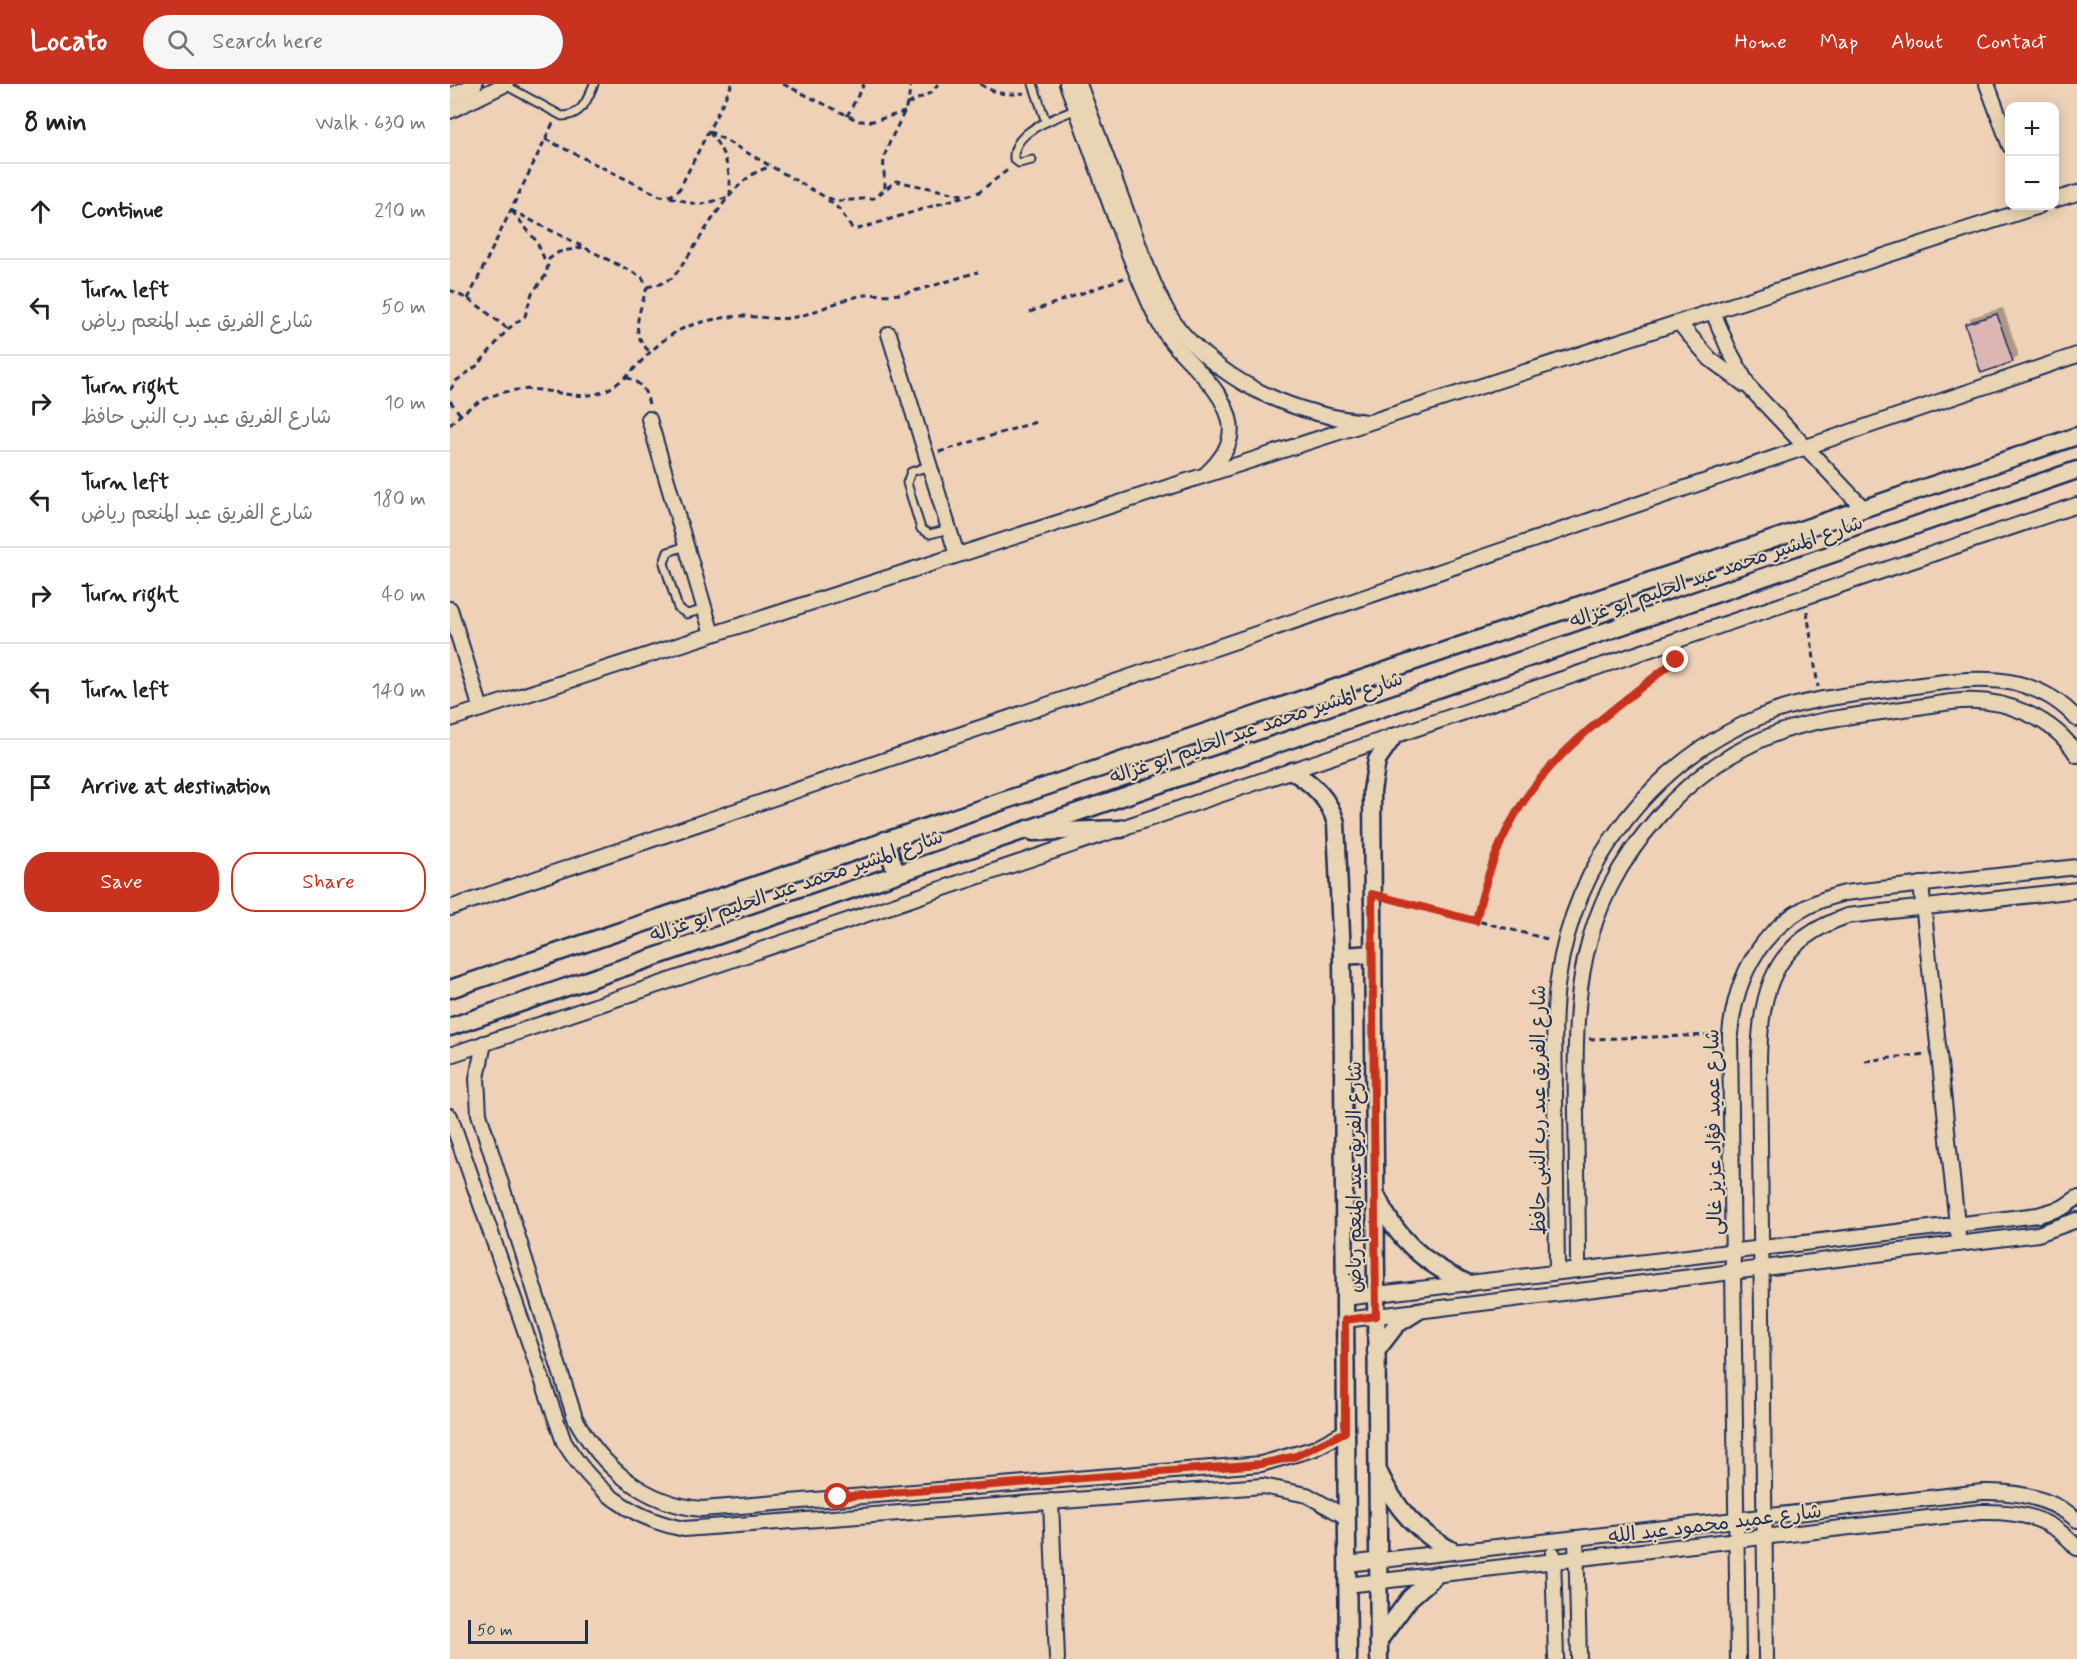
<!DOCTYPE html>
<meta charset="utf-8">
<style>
body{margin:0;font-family:Mynerve,"Playpen Sans Arabic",sans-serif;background:#f6f6f6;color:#222}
.controls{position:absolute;right:18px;top:18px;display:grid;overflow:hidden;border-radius:12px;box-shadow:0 3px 15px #0003}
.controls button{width:54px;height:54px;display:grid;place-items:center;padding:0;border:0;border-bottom:2px solid #e0e0e0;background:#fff;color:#222;font:30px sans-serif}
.scale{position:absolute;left:18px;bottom:15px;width:120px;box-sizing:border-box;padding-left:6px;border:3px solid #1b2f5e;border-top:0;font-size:16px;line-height:21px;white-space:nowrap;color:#1b2f5e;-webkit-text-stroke:4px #e9d5b3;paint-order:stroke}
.stop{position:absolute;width:18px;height:18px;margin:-14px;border:4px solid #c8321e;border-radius:50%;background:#fff}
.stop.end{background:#c8321e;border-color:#fff;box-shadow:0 2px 6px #0008}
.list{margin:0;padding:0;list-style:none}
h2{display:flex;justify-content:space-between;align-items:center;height:78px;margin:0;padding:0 24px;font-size:26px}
h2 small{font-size:20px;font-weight:400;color:#767676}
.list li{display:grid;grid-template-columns:39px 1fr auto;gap:18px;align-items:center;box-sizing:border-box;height:96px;padding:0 24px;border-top:2px solid #e0e0e0}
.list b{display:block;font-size:22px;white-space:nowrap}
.list p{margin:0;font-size:20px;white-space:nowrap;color:#767676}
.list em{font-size:20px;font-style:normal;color:#767676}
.actions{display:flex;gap:12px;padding:18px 24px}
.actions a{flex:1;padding:14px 0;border:2px solid #c8321e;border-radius:24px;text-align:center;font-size:21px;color:#c8321e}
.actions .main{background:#c8321e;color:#fff}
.icon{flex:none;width:33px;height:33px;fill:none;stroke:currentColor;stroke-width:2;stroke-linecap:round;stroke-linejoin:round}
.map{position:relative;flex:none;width:1627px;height:1575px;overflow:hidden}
header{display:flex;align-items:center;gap:36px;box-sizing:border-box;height:84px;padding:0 30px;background:#c8321e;color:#fff}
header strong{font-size:28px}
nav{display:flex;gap:33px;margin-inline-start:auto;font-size:21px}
.search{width:420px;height:54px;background:#f6f6f6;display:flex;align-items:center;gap:15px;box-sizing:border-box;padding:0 21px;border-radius:33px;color:#767676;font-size:22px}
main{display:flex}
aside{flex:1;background:#fff}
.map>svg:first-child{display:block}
.building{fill:#ddb6b3;stroke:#1b2f5e;stroke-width:1.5;filter:url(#shadow)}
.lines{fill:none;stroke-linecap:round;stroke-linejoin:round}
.service-casing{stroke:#1b2f5e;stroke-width:11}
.minor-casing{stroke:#1b2f5e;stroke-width:18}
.tertiary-casing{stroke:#1b2f5e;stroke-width:21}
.path{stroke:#1b2f5e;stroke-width:3;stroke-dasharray:6 4.5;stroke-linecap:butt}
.service{stroke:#e9d5b3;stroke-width:7}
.minor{stroke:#e9d5b3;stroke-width:14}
.tertiary{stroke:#e9d5b3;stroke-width:16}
.route{stroke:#c8321e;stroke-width:8}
.labels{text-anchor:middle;stroke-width:4.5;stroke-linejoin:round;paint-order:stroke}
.street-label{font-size:20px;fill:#1b2f5e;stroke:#e9d5b3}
</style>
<header>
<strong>Locato</strong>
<div class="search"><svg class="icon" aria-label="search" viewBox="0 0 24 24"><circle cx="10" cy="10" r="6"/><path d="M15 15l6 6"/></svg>Search here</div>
<nav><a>Home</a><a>Map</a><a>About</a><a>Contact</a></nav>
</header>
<main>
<aside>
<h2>8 min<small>Walk · 630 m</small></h2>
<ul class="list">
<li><svg class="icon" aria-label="ahead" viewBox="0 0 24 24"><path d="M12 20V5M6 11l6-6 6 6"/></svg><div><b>Continue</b></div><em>210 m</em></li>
<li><svg class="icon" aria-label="left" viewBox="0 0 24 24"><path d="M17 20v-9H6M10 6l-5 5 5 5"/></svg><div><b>Turn left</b><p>شارع الفريق عبد المنعم رياض</p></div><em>50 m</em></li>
<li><svg class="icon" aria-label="right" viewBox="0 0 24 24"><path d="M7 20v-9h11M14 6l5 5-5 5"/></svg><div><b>Turn right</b><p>شارع الفريق عبد رب النبى حافظ</p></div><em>10 m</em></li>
<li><svg class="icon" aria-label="left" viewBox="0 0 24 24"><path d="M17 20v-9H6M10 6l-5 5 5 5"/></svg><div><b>Turn left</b><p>شارع الفريق عبد المنعم رياض</p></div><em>180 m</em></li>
<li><svg class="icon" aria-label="right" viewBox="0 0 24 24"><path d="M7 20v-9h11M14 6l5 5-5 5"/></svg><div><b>Turn right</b></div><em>40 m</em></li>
<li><svg class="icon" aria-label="left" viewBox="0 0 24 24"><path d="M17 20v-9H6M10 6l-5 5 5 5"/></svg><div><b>Turn left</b></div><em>140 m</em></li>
<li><svg class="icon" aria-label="arrive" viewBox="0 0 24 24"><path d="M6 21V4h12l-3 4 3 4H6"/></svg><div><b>Arrive at destination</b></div></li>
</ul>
<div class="actions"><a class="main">Save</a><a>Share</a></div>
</aside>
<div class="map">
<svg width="1627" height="1575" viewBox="0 0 1627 1575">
<defs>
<filter id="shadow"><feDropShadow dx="5.5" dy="-5.5" stdDeviation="0" flood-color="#0004"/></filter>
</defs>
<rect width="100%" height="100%" fill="#eed1b7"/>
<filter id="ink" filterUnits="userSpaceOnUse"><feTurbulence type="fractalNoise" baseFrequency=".0167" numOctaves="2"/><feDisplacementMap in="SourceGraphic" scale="12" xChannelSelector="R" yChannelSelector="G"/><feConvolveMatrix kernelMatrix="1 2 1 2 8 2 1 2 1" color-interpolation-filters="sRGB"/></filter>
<g filter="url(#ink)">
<!-- building -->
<polygon class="building" points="1547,230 1563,278 1531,289 1515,240"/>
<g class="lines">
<defs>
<g id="service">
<polyline points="583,0 596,38"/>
<path d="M55,1L112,32C132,32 137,16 144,0"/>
<path d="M582,76L569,79L564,75C562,46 606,34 627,25"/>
<polyline points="479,382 461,388 457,399 471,445 480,450 499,445"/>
<polyline points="236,462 218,468 214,479 228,524 237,530 255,525"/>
</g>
<g id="minor">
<path d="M617,0C647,78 671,160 707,235C725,273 772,297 780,338C784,358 771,376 757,389"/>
<path d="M629,0L698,186C707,208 717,232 733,250C781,303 847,331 917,338"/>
<polyline points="1537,0 1560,62"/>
<polyline points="0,12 25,0"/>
<polyline points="0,27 56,0"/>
<polyline points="1604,116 1627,109"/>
<polyline points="1263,228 1279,266 1299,303 1414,425"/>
<polyline points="1229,239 1260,275 1295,301"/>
<polyline points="439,250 507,471"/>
<polyline points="199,335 262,550"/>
<polyline points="0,525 31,625"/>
<polyline points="0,635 1589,122"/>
<polyline points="1471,800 1508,1150"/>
<polyline points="0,824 1627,271"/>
<path d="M34,959L27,994L29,1030L125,1334C152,1384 195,1420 252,1425L811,1380L863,1365L895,1348"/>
<polyline points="0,971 1627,421"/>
<path d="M0,1032L114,1358C143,1405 179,1434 234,1445L813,1402L857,1411L896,1433"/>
<path d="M1128,1186C1128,1134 1127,1082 1126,1030C1124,912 1126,827 1208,733C1238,698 1278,669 1322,651C1365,634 1414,631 1461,624C1478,622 1495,618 1512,617C1554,614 1604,634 1627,671"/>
<path d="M1107,1188C1106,1130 1106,1071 1105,1012C1105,973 1102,934 1108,895C1124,778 1204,675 1315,631C1355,615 1400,611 1444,605C1507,596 1578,580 1627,635"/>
<polyline points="894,1214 1588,1131 1612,1124 1627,1114"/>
<polyline points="895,1236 1588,1150 1627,1136"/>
<polyline points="601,1417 607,1575"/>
<polyline points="1126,1454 1129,1575"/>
<polyline points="1103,1470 1106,1575"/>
<path d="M897,1480L1532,1408C1567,1407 1600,1413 1627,1436"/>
<path d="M897,1501L1530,1428C1569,1427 1601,1433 1627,1464"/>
<path d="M1288,1575L1280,950C1287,879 1323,826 1395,809L1627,783"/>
<path d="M1316,1575L1309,974C1311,904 1324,857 1397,832L1627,806"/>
</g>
<g id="tertiary">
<path d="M842,687C863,700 879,715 886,739L892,872L898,1575"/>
<polyline points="583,748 671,745"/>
<polyline points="435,756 446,788"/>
<polyline points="892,872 923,870"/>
<polyline points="0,905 1627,352"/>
<polyline points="0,943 1627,386"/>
<path d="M927,1113C945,1154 976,1181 1017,1199"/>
<polyline points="926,1267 946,1241 968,1227"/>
<path d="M929,1389C946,1425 968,1449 1003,1467"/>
<polyline points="929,1556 960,1514 986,1491"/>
<polyline points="929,1575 922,707 927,676 943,653"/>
</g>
</defs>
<!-- service casing -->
<use href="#service" class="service-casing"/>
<!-- minor casing -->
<use href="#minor" class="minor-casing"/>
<!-- tertiary casing -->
<use href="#tertiary" class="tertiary-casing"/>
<!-- path -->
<g class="path">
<polyline points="333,0 409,37 423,37 455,28"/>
<path d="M530,0C545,9 556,12 574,9"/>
<polyline points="458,20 482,8 488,0"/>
<polyline points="397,32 414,0"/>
<polyline points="259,47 375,113 388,117 424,114 446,97 517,112 529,108 559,85"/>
<path d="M95,55L210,112C219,113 224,112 230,104L282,0"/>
<path d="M435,104C435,93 432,80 435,71C442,46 461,26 460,0"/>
<path d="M220,113L249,121L280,113C281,88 276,69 260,49"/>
<polyline points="378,116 390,126 401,143 408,145 515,112"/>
<path d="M61,126L192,193L197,203C191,226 178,248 199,267"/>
<polyline points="62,127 87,158 96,179"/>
<path d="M197,203L210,200L222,194C249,164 279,90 321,83"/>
<polyline points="0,206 25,219 58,245"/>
<polyline points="18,215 103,39"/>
<polyline points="580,228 674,194"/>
<path d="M176,293C191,299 196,305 199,321"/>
<polyline points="0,306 6,297 28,281 58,245 75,232 82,209 96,191 99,175 109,168 134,163"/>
<polyline points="0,317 10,330"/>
<path d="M0,341C23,316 55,302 89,306C111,308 130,316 152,308C187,294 199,255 242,241C258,236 274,233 291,232C308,232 323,236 340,234C365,230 385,217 409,212C423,209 436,212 450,210C476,205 503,195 528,188"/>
<polyline points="489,368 589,337"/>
<polyline points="1357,527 1368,603"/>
<polyline points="939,814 1101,856"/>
<path d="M1026,837C1048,735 1093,680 1172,616C1191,600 1214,589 1231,571"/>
<polyline points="1139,955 1267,951"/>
<polyline points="1415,977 1475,970"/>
</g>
<!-- service -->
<use href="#service" class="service"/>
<!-- minor -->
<use href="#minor" class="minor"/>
<!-- tertiary -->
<use href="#tertiary" class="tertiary"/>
</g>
</g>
<g class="lines" filter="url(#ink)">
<!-- route -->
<path class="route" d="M388,1413L811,1380L846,1372L895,1348V1236L926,1232L922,810L1026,837C1055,700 1122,658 1226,576"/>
</g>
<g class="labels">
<!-- street labels -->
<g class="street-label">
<text transform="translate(1266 487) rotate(-19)" y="7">شارع المشير محمد عبد الحليم ابو غزاله</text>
<text transform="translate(806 643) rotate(-19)" y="7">شارع المشير محمد عبد الحليم ابو غزاله</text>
<text transform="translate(346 801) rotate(-19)" y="7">شارع المشير محمد عبد الحليم ابو غزاله</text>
<text transform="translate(1088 1026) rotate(-90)" y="7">شارع الفريق عبد رب النبى حافظ</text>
<text transform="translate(1263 1048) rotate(-91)" y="7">شارع عميد فؤاد عزيز غالى</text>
<text transform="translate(904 1093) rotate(-90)" y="7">شارع الفريق عبد المنعم رياض</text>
<text transform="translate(1265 1439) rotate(-7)" y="7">شارع عميد محمود عبد الله</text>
</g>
</g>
</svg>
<div class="controls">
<button>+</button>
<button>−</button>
</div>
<div class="scale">50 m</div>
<div class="stop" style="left:388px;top:1413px"></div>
<div class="stop end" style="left:1226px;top:576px"></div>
</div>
</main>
